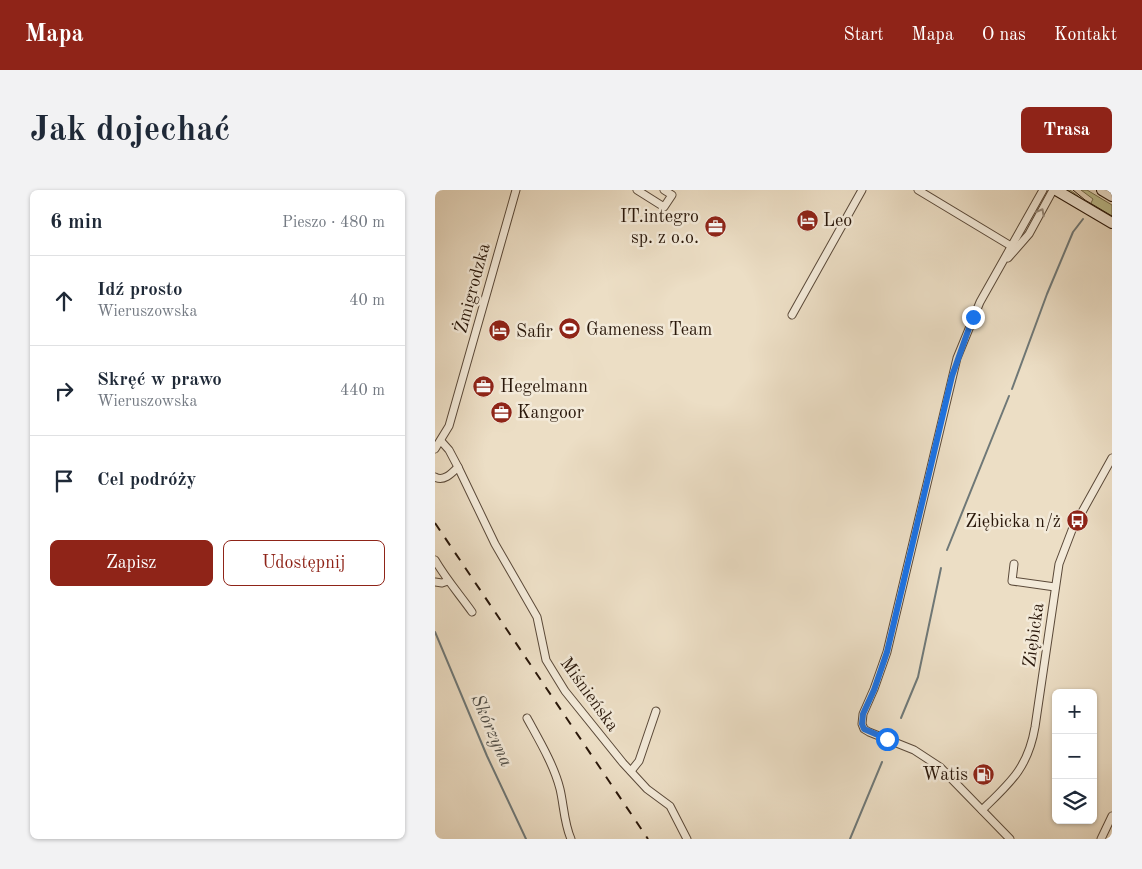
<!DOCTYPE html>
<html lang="pl">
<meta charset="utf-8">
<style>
body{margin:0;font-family:"Old Standard TT",serif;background:#f2f2f3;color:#1f2937}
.controls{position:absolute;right:15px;bottom:15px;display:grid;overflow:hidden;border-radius:8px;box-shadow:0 1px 4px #0004}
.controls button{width:45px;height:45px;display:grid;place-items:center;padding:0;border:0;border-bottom:1px solid #e0e1e3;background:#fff;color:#1f2937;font:25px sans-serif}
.stop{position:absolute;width:15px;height:15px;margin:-11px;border:4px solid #1a73e8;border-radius:50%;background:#fff}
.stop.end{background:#1a73e8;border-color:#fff;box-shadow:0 1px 5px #0008}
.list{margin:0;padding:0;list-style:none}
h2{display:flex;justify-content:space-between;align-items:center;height:65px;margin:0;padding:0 20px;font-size:21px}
h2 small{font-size:16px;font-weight:400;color:#747a83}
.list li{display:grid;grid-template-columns:32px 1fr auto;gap:15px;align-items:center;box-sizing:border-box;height:90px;padding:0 20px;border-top:1px solid #e0e1e3}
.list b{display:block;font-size:19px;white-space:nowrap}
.list p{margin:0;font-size:16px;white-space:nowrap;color:#747a83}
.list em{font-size:16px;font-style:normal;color:#747a83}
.actions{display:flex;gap:10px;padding:15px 20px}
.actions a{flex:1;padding:11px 0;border:1px solid #8f2418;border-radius:8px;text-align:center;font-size:18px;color:#8f2418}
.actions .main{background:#8f2418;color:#fff}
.icon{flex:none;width:28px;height:28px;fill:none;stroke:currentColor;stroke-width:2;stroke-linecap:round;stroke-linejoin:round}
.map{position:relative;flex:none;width:677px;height:649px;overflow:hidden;border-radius:8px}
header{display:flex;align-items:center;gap:30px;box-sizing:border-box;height:70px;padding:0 25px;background:#8f2418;color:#fff}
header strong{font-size:24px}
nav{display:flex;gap:28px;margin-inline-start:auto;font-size:18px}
.intro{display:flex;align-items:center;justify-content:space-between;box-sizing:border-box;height:120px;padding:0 30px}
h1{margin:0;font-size:35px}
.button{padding:12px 22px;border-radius:8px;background:#8f2418;color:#fff;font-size:18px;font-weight:700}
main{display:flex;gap:30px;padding:0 30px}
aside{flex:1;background:#fff;border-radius:8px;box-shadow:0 1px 4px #0004}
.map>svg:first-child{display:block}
.green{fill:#bec090;stroke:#746c4d}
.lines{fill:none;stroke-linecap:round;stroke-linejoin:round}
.stream{stroke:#6f7877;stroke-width:2}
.street-casing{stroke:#5a4939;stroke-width:9}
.secondary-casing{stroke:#29170a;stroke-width:12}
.street{stroke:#f3ead9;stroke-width:7}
.secondary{stroke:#f3ead9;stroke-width:10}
.tram{stroke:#29170a;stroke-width:1}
.rail{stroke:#29170a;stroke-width:2;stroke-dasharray:9 9;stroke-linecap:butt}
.oneway{stroke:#988b7c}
.route{stroke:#1a73e8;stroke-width:6}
.labels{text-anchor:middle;stroke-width:5;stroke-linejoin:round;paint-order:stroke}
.poi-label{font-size:18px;fill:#29170a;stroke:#f3ead9;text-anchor:start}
.street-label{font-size:18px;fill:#29170a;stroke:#f3ead9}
.water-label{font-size:19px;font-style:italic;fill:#525049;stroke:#f3ead9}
</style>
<header>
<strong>Mapa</strong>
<nav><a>Start</a><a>Mapa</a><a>O nas</a><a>Kontakt</a></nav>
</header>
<div class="intro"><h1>Jak dojechać</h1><a class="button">Trasa</a></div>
<main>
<aside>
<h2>6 min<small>Pieszo · 480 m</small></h2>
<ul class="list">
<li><svg class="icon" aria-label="ahead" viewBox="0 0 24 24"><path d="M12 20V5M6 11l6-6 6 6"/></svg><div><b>Idź prosto</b><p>Wieruszowska</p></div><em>40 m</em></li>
<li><svg class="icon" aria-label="right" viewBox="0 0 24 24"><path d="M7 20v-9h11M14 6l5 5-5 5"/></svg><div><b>Skręć w prawo</b><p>Wieruszowska</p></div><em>440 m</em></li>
<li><svg class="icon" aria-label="arrive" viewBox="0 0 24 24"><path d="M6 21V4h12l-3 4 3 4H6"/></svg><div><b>Cel podróży</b></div></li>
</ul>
<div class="actions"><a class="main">Zapisz</a><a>Udostępnij</a></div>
</aside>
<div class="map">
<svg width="677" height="649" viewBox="0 0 677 649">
<rect width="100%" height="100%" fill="#ecdec5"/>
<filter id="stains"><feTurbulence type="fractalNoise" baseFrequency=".004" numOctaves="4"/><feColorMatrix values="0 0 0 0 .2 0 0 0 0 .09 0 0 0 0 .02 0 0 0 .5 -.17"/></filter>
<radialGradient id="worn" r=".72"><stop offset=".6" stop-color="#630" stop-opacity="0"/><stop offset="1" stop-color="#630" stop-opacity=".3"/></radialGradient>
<!-- green -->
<polygon class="green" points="632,0 635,0 655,15 658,9 646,0 652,0 677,15 677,28 634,3"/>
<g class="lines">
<!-- stream -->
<g class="stream">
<polyline points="577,199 612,104 638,42 648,29"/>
<polyline points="512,360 574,206"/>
<polyline points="0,442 52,566 91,649"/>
<polyline points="466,528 483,487 506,378"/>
<polyline points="415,649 447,572"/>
</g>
<defs>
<g id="street">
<polyline points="202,0 229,17 237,5 229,0"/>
<polyline points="483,0 576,56"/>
<polyline points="573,68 594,44 618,0"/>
<polyline points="357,125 427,0"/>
<polyline points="6,251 14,260 23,277 60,354 102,427 111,470 130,501 188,573 212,599 235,616 252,649"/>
<polyline points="0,259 14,236 81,0"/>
<path d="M0,287C9,292 17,283 23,277"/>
<path d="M0,370C11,389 25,405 37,422"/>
<polyline points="579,374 577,391 620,397"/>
<polyline points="0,392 7,393 13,391"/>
<path d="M92,528C104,550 119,575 125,599C129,616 129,633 136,649"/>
<polyline points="196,581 204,571 221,521"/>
<path d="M547,620C575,593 593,578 600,537L624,374L637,340L677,268"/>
<polyline points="575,649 505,577 479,560 434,542 429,539 427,534 428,524 439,499 452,462 522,168 545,112 608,0"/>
<polyline points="666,649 677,626"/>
</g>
<g id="secondary">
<polyline points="621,0 677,33"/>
<polyline points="667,0 677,6"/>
</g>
</defs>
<!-- street casing -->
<use href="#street" class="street-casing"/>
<!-- secondary casing -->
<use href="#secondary" class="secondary-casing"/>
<!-- street -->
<use href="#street" class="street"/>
<!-- secondary -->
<use href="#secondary" class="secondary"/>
<!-- tram -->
<polyline class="tram" points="638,0 650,10 677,26"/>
<!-- rail -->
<polyline class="rail" points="0,333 213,649"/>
</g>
<!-- one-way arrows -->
<defs><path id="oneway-chevron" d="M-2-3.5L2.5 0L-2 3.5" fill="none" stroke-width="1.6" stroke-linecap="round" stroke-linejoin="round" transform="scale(1.25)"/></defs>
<use class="oneway" href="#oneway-chevron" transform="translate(606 22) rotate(-62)"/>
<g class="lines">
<!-- route -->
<polyline class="route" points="452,549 429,539 427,534 428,524 439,500 452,462 517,186 538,127"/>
</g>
<!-- icons -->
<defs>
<symbol id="hotel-disc" viewBox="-11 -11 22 22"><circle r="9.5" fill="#8f2418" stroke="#f3ead9"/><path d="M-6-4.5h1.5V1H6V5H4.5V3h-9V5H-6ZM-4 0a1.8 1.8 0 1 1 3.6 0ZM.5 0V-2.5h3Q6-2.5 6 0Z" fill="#fff"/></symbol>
<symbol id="office-disc" viewBox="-11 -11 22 22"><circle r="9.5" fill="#8f2418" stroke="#f3ead9"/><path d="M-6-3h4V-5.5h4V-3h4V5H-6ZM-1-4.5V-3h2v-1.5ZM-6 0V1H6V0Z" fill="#fff"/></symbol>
<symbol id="stadium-disc" viewBox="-11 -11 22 22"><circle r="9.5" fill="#8f2418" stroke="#f3ead9"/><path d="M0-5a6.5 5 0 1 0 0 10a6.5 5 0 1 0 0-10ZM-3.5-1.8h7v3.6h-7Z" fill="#fff"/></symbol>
<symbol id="bus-disc" viewBox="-11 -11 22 22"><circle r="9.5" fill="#8f2418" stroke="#f3ead9"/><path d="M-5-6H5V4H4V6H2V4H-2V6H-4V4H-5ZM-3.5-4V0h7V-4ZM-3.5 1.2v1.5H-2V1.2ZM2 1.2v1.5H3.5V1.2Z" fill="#fff"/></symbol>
<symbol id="fuel-disc" viewBox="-11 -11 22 22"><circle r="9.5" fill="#8f2418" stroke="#f3ead9"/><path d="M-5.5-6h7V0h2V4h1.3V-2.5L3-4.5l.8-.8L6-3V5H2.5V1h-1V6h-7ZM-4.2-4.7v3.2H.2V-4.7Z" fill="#fff"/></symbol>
</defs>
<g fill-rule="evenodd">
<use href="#hotel-disc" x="360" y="18" width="25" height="25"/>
<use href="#office-disc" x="268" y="24" width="25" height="25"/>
<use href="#stadium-disc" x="122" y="126" width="25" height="25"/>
<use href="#hotel-disc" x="52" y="128" width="25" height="25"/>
<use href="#office-disc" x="36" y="184" width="25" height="25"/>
<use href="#office-disc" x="54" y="210" width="25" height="25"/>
<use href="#bus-disc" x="630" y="318" width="25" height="25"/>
<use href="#fuel-disc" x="536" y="572" width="25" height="25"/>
</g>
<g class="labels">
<!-- poi labels -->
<g class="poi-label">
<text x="264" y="32" text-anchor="end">IT.integro<tspan x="264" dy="21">sp. z o.o.</tspan></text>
<text x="388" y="36">Leo</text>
<text x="151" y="145">Gameness Team</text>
<text x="81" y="147">Safir</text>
<text x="65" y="202">Hegelmann</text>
<text x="82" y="228">Kangoor</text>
<text x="626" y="337" text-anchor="end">Ziębicka n/ż</text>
<text x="533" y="590" text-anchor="end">Watis</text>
</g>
<!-- street labels -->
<g class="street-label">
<text transform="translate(37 98) rotate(-75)" y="6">Żmigrodzka</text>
<text transform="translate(598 445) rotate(-82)" y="6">Ziębicka</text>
<text transform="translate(155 504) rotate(54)" y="6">Miśnieńska</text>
</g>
<!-- water labels -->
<g class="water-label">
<text transform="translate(58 540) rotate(66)" y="7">Skórzyna</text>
</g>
</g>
<rect width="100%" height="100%" filter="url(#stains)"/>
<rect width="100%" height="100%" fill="url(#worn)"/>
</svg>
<div class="controls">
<button>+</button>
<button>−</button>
<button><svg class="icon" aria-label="layers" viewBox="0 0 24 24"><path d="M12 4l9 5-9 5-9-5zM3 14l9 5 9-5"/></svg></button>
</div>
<div class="stop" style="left:452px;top:549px"></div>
<div class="stop end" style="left:538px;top:127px"></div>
</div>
</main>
